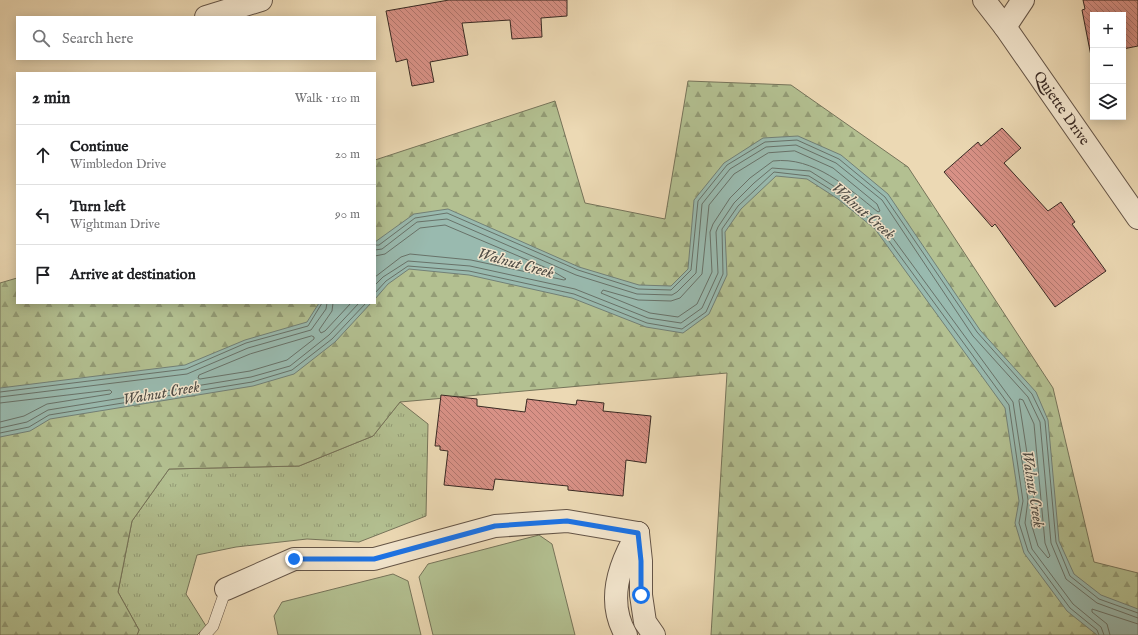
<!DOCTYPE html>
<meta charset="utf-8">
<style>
body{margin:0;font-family:"IM FELL English",serif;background:#f2f2f2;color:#202124}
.controls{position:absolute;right:12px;top:12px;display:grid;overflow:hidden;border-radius:0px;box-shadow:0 2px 10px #0003}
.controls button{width:36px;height:36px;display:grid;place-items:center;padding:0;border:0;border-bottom:1px solid #e0e0e0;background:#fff;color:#202124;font:20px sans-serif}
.stop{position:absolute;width:12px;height:12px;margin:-9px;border:3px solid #1a73e8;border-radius:50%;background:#fff}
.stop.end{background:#1a73e8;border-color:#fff;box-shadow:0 1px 4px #0008}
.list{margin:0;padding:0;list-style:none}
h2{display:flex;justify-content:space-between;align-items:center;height:52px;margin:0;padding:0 16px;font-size:17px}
h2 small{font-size:13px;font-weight:400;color:#757577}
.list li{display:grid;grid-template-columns:26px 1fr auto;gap:12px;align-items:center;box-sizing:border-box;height:60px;padding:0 16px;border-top:1px solid #e0e0e0}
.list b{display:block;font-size:15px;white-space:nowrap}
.list p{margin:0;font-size:13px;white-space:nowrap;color:#757577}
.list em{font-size:13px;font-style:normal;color:#757577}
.icon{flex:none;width:22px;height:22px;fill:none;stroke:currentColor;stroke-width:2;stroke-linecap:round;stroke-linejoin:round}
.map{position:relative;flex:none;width:1138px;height:635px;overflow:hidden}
.search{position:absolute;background:#fff;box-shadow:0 2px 10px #0003;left:16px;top:16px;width:360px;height:44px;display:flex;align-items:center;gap:10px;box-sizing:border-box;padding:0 14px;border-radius:0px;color:#757577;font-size:15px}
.panel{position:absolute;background:#fff;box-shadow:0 2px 10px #0003;left:16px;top:72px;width:360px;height:232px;border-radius:0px}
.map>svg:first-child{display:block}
.grass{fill:url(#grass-tufts);stroke:#76745a}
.forest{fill:url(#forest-firs);stroke:#76745a}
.pitch{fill:#b3c091;stroke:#76745a}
.water{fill:#99baaf;stroke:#728077}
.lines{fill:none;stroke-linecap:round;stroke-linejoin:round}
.shore{stroke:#687269;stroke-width:1}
.building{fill:url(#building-back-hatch);stroke:#382923}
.lane-casing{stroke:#655547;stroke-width:12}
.street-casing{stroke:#655547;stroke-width:24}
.lane{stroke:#f3e6ce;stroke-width:11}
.street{stroke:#f3e6ce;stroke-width:22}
.route{stroke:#1a73e8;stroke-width:5}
.labels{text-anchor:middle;stroke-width:3;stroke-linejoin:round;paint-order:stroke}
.street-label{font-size:15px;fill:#382923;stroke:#f3e6ce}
.water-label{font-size:16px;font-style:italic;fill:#504d46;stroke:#f3e6ce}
</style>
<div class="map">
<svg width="1138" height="635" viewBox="0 0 1138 635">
<defs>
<pattern id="grass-tufts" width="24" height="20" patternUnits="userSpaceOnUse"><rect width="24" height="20" fill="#b3c091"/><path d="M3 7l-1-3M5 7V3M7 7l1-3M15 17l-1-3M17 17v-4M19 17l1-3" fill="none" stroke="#939c76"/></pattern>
<pattern id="forest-firs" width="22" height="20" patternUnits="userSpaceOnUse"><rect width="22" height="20" fill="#b3c091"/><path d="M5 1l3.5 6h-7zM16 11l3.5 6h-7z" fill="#939c76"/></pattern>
<pattern id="building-back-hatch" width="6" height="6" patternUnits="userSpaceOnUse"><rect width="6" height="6" fill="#d89186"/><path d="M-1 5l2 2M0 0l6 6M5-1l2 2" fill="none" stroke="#b0766d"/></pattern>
</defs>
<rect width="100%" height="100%" fill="#ecd9b4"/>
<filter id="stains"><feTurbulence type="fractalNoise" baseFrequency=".005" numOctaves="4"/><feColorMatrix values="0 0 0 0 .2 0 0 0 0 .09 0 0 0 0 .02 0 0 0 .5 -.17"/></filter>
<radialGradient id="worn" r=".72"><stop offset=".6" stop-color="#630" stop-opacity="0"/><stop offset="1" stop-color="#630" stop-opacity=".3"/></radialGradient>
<!-- grass -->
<polygon class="grass" points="400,402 428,424 426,516 359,542 307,539 236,547 197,555 186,594 206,626 197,635 137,635 139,630 118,592 132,521 169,469 299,466 373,436"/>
<!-- forest -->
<polygon class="forest" points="688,81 791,85 908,167 1053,388 1094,562 1138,573 1138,635 711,635 727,373 400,402 373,436 299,466 169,469 132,521 118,592 139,630 137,635 0,635 0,283 17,278 17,303 375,303 375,160 555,101 585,203 665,219"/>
<!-- pitch -->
<g class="pitch">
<polygon points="539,535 552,544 575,635 433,635 419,577 428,564"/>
<polygon points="393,574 408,581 421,635 278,635 274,616 282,602"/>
</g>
<!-- water -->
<g class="water">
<polygon points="798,136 841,155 888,194 980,330 1036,392 1048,420 1059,541 1074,574 1101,595 1138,609 1138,635 1097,635 1067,611 1024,553 1015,523 1019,501 1005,408 875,229 838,199 807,179 776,176 741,209 725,232 727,275 709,314 683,333 646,327 572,298 469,275 409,269 388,284 375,299 375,242 414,214 448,209 579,267 639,285 671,286 688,269 694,200 724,163 763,138"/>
<polygon points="319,303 371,303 335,342 294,374 253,386 50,419 30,431 0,437 0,388 185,365 245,340 307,322"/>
</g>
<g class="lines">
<!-- shore -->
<g class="shore">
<path d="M795,151L833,168L877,204L880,211L878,212C848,188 814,156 773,161L750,178L730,198L713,224L710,232L712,272L697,304L678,317L650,313L601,293L603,290L638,300L671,301L680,298L702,274L709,205L734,174L768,153Z"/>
<polyline points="375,245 379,245 415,218 447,213 578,270 638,289 671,290 691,270 698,201 727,165 765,142 797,140 839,159 885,197 977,332 1032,394 1045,421 1056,542 1070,576 1099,599 1138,613"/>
<polyline points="375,250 382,249 417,222 447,219 576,275 637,294 672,295 677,292 696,273 702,204 730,169 766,147 796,145 836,163 882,200 973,336 1028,397 1040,422 1051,543 1066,579 1097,603 1138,618"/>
<polyline points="375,256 385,254 420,228 445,225 549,269 566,279 564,280 471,260 410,254 401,257 375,277"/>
<polyline points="375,285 383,277 408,261 470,266 575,289 648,318 681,323 702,308 718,273 716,232 718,227 734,203 754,183 772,168 810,171 843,192 881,222 1013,402 1028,500 1025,523 1032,549 1073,604 1101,627 1104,635"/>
<polyline points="375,293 386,281 408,266 469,271 574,294 647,323 682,329 706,312 723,274 722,229 738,206 774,172 809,176 841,196 878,226 1009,405 1023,501 1019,523 1028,551 1070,608 1097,630 1099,635"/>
<polyline points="333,303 332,311 319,330 321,333 325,331 351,303"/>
<polygon points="312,336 314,337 314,339 287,360 250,371 200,379 198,378 199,375 250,354"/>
<polyline points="0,392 186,369 246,343 308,326 322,303"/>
<polyline points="0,397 187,374 248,348 311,330 326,309 327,303"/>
<polygon points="1020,399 1023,400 1034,424 1045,543 1050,556 1048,558 1038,546 1031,523 1034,499 1019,401"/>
<polyline points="0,403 110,390 112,392 110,394 47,404 24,416 0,422"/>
<polyline points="0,428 27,422 48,410 251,377 290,366 329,335 359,303"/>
<polyline points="0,433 29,427 49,415 252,382 292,370 332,339 366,303"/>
<polyline points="1110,635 1107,624 1092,612 1092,609 1138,624"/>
</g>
</g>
<!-- building -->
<g class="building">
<polygon points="449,0 567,0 567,16 541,18 542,37 512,39 510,20 462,23 468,55 430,62 434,82 412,86 407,59 396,62 386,11"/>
<polygon points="1083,0 1138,0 1138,46 1123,49 1123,15 1093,15 1093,55 1091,56 1082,10 1085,9"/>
<polygon points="1002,128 1021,148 1004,163 1048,211 1061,202 1075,222 1072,224 1106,271 1055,307 995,224 992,227 944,172 978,142 981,146"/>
<polygon points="441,395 477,399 477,406 525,412 527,399 576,405 577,400 604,403 603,411 651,416 646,463 626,460 623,496 568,490 568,486 495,479 493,490 444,485 448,451 440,450 440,446 435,446"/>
</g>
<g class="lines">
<defs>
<polyline id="lane" points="205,635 213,626 226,589"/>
<g id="street">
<polyline points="984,0 1005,27 1138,218"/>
<polyline points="206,17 261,0"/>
<polyline points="1005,27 1023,0"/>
<polyline points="638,533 641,561 641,595 645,622 654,635"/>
<polyline points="226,589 294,559 374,559 495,526 567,521 638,533"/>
<path d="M626,635C606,601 619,564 638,533"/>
</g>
</defs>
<!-- lane casing -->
<use href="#lane" class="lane-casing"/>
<!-- street casing -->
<use href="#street" class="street-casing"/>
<!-- lane -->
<use href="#lane" class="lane"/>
<!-- street -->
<use href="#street" class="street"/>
</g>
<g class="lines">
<!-- route -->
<polyline class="route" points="294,559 374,559 495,526 567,521 638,533 641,561 641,595"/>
</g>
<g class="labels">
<!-- street labels -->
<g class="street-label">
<text transform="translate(1062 108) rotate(55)" y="5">Quiette Drive</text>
</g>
<!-- water labels -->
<g class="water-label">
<text transform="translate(864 210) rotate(41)" y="6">Walnut Creek</text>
<text transform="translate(516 262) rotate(15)" y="6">Walnut Creek</text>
<text transform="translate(161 392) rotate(-10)" y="6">Walnut Creek</text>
<text transform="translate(1034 489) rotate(81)" y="6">Walnut Creek</text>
</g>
</g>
<rect width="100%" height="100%" filter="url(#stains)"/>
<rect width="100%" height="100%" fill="url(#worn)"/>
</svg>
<div class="controls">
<button>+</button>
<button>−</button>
<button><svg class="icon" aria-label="layers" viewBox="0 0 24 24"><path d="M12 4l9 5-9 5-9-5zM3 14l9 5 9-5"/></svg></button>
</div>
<div class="stop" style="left:641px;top:595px"></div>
<div class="stop end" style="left:294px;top:559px"></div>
<div class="search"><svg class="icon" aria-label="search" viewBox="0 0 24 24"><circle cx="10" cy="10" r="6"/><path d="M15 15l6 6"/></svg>Search here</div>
<section class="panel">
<h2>2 min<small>Walk · 110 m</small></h2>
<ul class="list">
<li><svg class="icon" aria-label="ahead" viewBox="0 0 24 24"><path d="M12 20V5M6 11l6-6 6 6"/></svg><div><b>Continue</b><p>Wimbledon Drive</p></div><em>20 m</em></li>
<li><svg class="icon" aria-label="left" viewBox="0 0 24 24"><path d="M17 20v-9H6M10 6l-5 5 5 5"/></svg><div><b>Turn left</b><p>Wightman Drive</p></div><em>90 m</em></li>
<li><svg class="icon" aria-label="arrive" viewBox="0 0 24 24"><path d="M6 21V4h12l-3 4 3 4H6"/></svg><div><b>Arrive at destination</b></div></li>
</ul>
</section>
</div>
